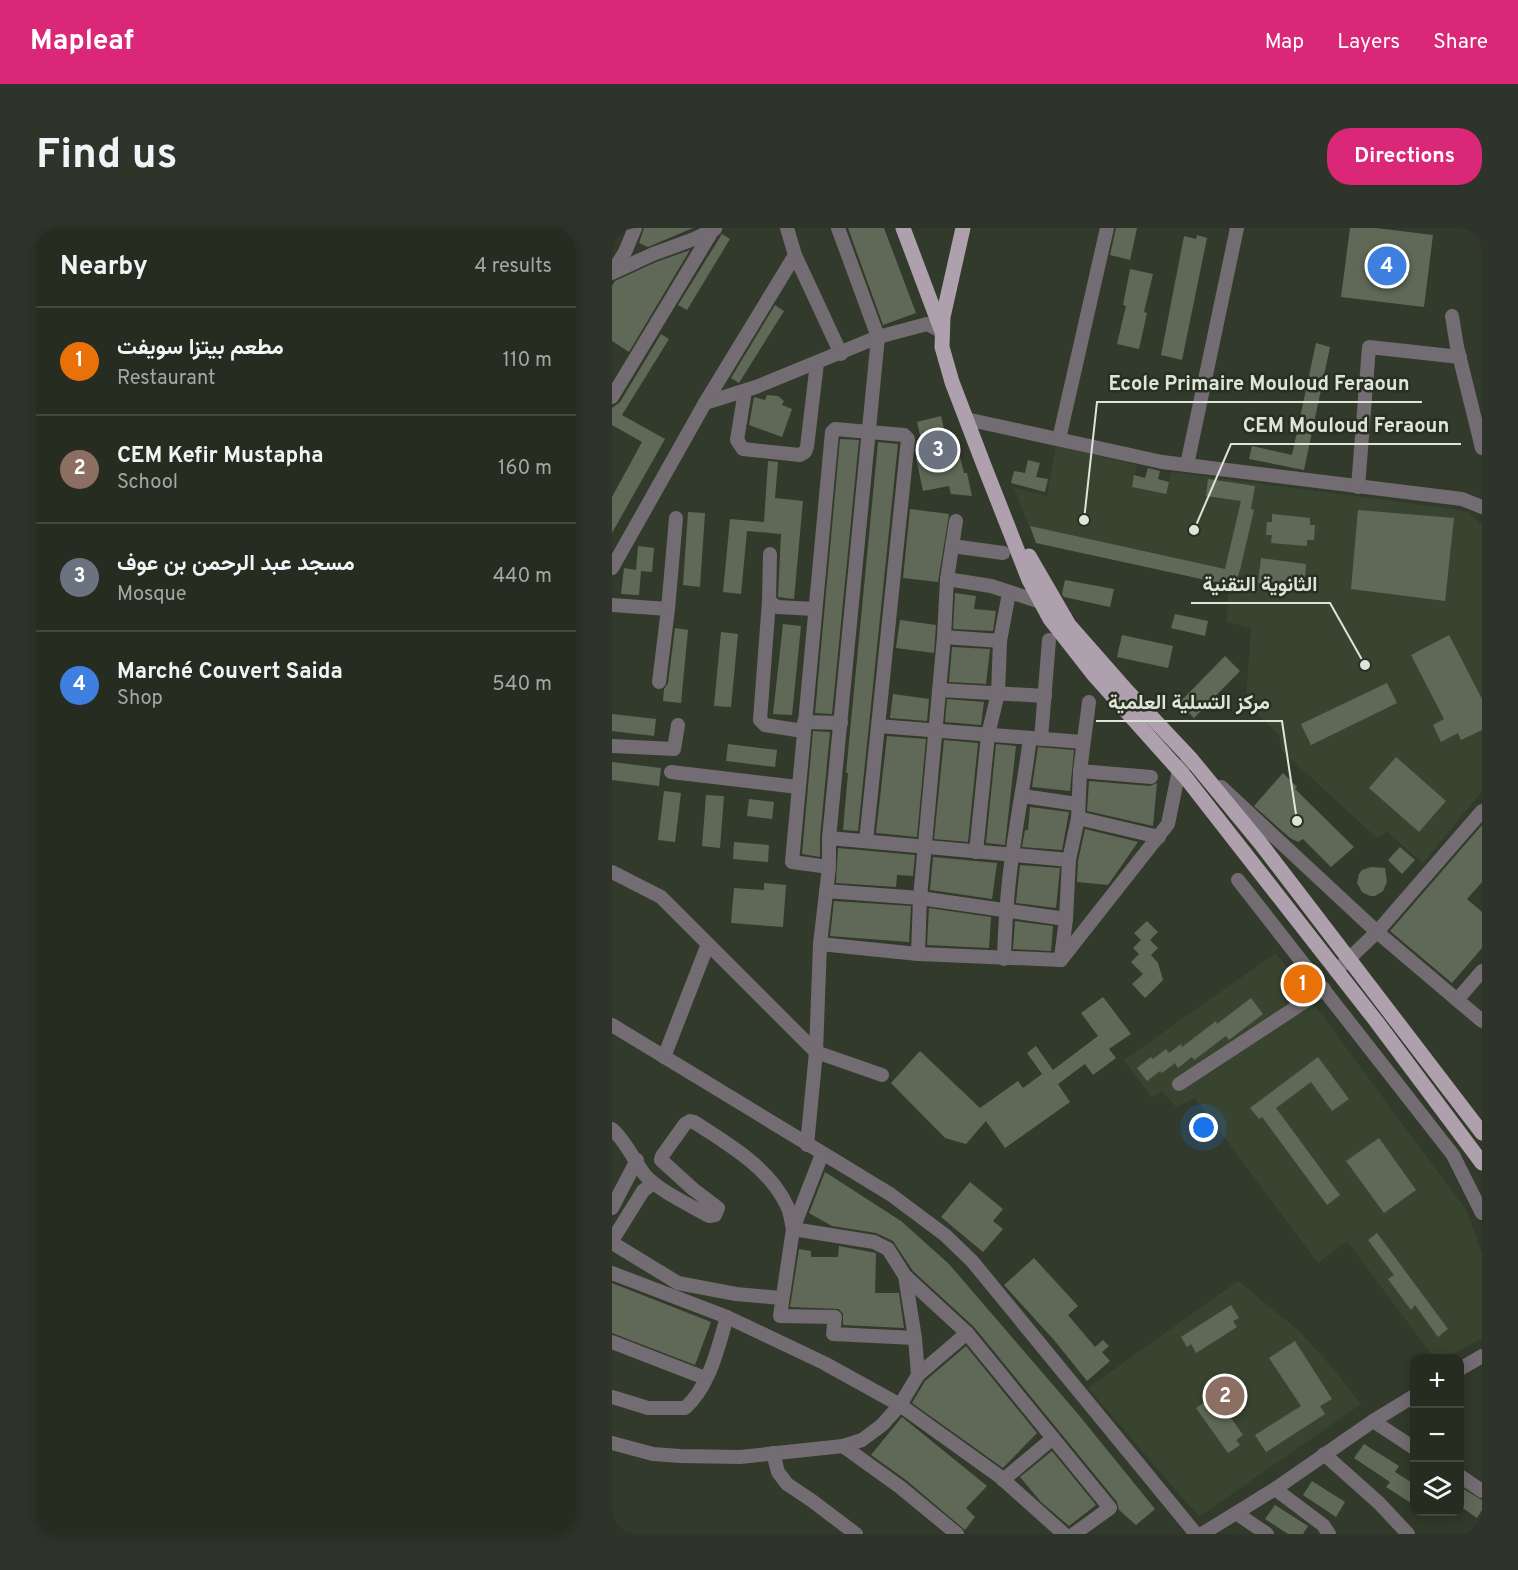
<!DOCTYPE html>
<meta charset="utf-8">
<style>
body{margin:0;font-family:Overpass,Vazirmatn,sans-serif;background:#2e3429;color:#f1f3f6}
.controls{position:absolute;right:18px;bottom:18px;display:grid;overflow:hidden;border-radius:12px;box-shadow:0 3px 15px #0003}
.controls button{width:54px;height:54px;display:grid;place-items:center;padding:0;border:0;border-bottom:2px solid #42483e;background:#262c20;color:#f1f3f6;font:30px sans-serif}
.you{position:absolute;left:592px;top:900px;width:21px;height:21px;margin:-15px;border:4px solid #fff;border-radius:50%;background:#1a73e8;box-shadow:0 0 0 9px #1a73e833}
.badge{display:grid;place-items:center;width:39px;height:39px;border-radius:50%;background:#db2777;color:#fff;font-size:20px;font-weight:700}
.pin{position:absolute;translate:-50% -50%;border:3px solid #fff;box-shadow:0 2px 6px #0006}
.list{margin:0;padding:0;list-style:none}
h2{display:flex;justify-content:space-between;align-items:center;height:78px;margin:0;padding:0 24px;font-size:26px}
h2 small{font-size:20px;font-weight:400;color:#a4a7a5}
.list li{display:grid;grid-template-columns:39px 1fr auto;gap:18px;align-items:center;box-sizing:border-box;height:108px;padding:0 24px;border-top:2px solid #42483e}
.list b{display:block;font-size:22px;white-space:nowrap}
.list p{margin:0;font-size:20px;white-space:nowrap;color:#a4a7a5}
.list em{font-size:20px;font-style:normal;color:#a4a7a5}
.icon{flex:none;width:33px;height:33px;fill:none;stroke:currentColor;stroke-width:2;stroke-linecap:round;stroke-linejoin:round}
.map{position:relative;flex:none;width:870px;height:1306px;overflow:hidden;border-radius:24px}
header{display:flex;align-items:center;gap:36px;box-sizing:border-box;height:84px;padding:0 30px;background:#db2777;color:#fff}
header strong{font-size:28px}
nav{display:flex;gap:33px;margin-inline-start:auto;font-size:21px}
.intro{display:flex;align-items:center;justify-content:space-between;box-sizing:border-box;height:144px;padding:0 36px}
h1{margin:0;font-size:42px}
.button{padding:15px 27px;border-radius:24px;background:#db2777;color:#fff;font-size:21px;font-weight:700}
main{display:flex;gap:36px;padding:0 36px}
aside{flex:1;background:#262c20;border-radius:24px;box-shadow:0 3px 15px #0003}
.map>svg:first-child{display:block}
.built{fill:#394430}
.building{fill:#606958}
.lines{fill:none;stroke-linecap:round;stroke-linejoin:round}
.minor{stroke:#736c72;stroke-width:14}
.major{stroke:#aea0ac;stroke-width:15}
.leader{fill:none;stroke:#dfe4db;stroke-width:2}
.callout-dot{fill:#dfe4db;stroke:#283021;stroke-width:2}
.callout-label{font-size:20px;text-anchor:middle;font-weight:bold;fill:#dfe4db;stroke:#283021;stroke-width:5;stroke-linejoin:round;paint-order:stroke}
</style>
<header>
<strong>Mapleaf</strong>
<nav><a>Map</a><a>Layers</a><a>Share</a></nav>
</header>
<div class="intro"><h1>Find us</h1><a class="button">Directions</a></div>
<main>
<aside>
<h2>Nearby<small>4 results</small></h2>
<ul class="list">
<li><span class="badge" style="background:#e8710a">1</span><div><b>مطعم بيتزا سويفت</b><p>Restaurant</p></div><em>110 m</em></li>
<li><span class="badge" style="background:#8d6e63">2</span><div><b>CEM Kefir Mustapha</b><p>School</p></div><em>160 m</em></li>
<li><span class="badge" style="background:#6b7280">3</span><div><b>مسجد عبد الرحمن بن عوف</b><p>Mosque</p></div><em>440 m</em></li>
<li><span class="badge" style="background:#3f7fe0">4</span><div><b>Marché Couvert Saida</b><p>Shop</p></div><em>540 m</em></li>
</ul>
</aside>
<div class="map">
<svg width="870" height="1306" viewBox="0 0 870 1306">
<rect width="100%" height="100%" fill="#323a2b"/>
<!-- built -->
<g class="built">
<polygon points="444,218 525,237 520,259 553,266 559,244 841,281 856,284 870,297 870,563 811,635 775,604 765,610 670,523 667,507 634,475 639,400 615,394 616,357 424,315 402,260 435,268"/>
<polygon points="664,725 855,983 870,1026 870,1110 834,1130 822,1130 735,1013 706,1035 583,870 564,879 550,863 540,870 512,832"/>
<polygon points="626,1053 686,1102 719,1138 749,1176 587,1289 476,1160"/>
</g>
<!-- building -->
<g class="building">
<polygon points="32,0 81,0 36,19 27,15"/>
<polygon points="236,0 272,0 304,85 271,97"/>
<polygon points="504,0 525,0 518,32 498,27"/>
<polygon points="738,0 764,0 821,7 812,79 729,69"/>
<polygon points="110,6 118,11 75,82 66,77"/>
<polygon points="585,7 595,10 570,132 549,127 572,8 584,11"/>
<polygon points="78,22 17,124 0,113 0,58 3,53 44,34"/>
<polygon points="518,41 541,46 532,84 535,85 527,121 505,116 514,78 511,77"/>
<polygon points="163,77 172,83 127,155 119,150"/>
<polygon points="49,106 57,111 10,187 53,211 0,305 0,269 30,214 0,197 0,180 8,174"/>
<polygon points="704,115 718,119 692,242 637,231 640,218 680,227"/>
<polygon points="155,167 166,168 172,173 170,177 180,181 170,209 137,197 142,169 153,172"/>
<polygon points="329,188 335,214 344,212 352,245 355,245 360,268 339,266 337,258 311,263 304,230 307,229 305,212 309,211 305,194"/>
<polygon points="228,211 247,212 220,486 203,485"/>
<polygon points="266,214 286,216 246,603 231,602 236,545 234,545"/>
<polygon points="416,232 428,235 424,249 436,251 433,264 399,255 402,243 413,245"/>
<polygon points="156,233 166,234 163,270 191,273 182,371 166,369 169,306 135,303 129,366 111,364 118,291 152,294"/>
<polygon points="536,240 548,243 546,251 557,254 554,266 520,259 522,247 533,250"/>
<polygon points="596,251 643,258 639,281 642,282 628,342 624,353 618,351 617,357 424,315 418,298 613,341 629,273 594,268"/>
<polygon points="298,281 337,286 326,354 291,350"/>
<polygon points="746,282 842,290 833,373 739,361"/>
<polygon points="76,284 93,285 88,359 71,357"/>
<polygon points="660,286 698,290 698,297 703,297 702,312 695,312 695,318 659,315 660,307 654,307 655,294 660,294"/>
<polygon points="26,318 42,320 40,344 29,343 27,367 9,366 12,340 24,342"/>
<polygon points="649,330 694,336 692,360 646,355"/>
<polygon points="453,352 502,361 498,379 452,369 450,366"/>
<polygon points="343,365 364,368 362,381 384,383 381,403 341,401"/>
<polygon points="563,386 596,393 593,408 559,400"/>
<polygon points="288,392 324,397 322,425 284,420"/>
<polygon points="171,396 189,398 180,487 161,486"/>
<polygon points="63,400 76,402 69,475 51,473 52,461 56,455"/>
<polygon points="109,404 126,406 119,479 102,478"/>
<polygon points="510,407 561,418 556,440 505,429"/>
<polygon points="837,407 870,471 870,502 849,512 846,505 829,514 821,497 832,491 799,427"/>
<polygon points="340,419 378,421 374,456 337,454"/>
<polygon points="613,428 628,443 582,490 567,475"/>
<polygon points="775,455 785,475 699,517 689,496"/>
<polygon points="281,466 317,471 315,493 278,490"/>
<polygon points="335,471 372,474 369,497 333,494"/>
<polygon points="0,486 44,491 42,508 0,503"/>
<polygon points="201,503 218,504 208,609 208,629 190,626"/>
<polygon points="275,508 314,511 305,609 264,605"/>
<polygon points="332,512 366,515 356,614 322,611"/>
<polygon points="116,516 165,522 163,539 114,533"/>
<polygon points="384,516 404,518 393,617 374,615"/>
<polygon points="426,519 462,522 458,563 420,559"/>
<polygon points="784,529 834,573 807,604 757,560"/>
<polygon points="0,534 49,540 47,558 0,552"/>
<polygon points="671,545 685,559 683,561 742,619 719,639 691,611 686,614 678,610 642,578"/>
<polygon points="477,553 538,558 545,555 541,598 475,583"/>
<polygon points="52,563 69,565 63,614 46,612"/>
<polygon points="94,567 112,568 108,620 90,618"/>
<polygon points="137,571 162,574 160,591 135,588"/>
<polygon points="418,579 457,584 450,622 410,619 413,602 416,602"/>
<polygon points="870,597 870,654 855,671 870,684 870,720 840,755 778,703"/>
<polygon points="473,601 526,614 496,657 465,654 466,633"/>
<polygon points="122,614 157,617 156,634 121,631"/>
<polygon points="788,619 803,632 790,646 776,632"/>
<polygon points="226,620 303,627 301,648 285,647 284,659 224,655"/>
<polygon points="321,629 385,635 380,671 318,662"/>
<polygon points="408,637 448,640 444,680 404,675"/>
<polygon points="759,639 773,640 775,654 771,663 763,668 758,668 750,664 745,655 747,646 750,642"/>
<polygon points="152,655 174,657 171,699 119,695 122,660 152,662"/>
<polygon points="222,673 299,678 297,714 218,708"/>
<polygon points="317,680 379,689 377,720 315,717"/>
<polygon points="403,693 441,698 439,723 401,721"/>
<polygon points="535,693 546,704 538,712 546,720 539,727 546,735 551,752 533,770 520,756 531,746 519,734 527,726 521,720 529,712 522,705"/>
<polygon points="491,769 519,806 497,821 504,830 481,847 473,836 446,856 458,874 393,920 374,893 354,916 333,910 279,855 308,823 368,880 406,853 411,860 430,846 415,825 424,818 441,842 486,808 469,785"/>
<polygon points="639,770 651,786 617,812 614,808 582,832 580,829 566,840 563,835 550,845 548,843 535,853 525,840 539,829 541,831 554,821 557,825 569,816 570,819 604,793 605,796"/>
<polygon points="706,829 737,871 720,883 699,854 664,880 728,967 715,977 650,889 647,891 638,880"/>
<polygon points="767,910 804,962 772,985 734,933"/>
<polygon points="213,944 289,993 337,1036 466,1186 543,1281 524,1297 507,1282 505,1274 362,1099 301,1043 281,1013 264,1005 220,998 197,985"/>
<polygon points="358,954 391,981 381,993 391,1001 371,1024 329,989"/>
<polygon points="765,1005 836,1101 826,1109 803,1077 799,1082 776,1051 782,1047 756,1012"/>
<polygon points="227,1018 264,1025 263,1065 287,1065 292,1100 231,1097 231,1086 227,1081 178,1079 187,1021 199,1023 199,1029 226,1029"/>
<polygon points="422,1030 466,1078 456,1087 483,1119 491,1112 497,1118 490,1124 498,1133 475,1153 442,1112 392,1057"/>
<polygon points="0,1055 99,1094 83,1137 0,1105"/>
<polygon points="619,1077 627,1090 621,1093 625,1099 584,1125 579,1116 575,1119 569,1109"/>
<polygon points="683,1113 720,1171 708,1178 713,1186 654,1224 643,1207 689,1178 657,1130"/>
<polygon points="354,1118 425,1205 391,1240 300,1175 313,1153"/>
<polygon points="603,1167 631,1207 624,1212 628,1217 616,1225 584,1180"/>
<polygon points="290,1189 375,1258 354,1280 363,1289 353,1302 294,1252 259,1227"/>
<polygon points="752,1216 787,1238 783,1244 802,1256 802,1277 774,1259 778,1254 742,1230"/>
<polygon points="440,1223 484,1277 457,1298 429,1274 408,1249"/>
<polygon points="700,1253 733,1274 724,1289 691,1267"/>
<polygon points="848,1259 870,1272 870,1282 865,1290 848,1278"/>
<polygon points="663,1277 696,1298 691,1306 676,1306 653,1291"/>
</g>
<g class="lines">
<!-- minor -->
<g class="minor">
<polyline points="175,0 183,27 229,126"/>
<polyline points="1,43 13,24 23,0"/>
<polyline points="0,45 41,26 82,11 103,1"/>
<polyline points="840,88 845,119 870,220"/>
<polyline points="133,163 125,212 131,221 188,227 193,224 195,219 205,135"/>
<polyline points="0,169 102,0"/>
<polyline points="93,175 183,27"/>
<polyline points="354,191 550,234 850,271 870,279"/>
<polyline points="447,211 495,0"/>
<polyline points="575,237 625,0"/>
<polyline points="746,259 757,119 848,129"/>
<polyline points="340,318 391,325"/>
<polyline points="158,326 157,373 165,379 203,381"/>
<polyline points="0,340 93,175 144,159 266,109 315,96 329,103"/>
<polyline points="335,351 379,358 429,374"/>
<polyline points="157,373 148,492 153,497 191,503"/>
<polyline points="0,377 56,381 47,454"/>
<polyline points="56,381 64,290"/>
<polyline points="332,409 388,413"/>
<polyline points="327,462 433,468"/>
<polyline points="192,494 229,495"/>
<polyline points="266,498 471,514"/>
<polyline points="429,511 437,412"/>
<polyline points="0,518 62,521 66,497"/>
<polyline points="468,543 539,549"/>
<polyline points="59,544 186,559"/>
<polyline points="609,559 765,704 870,583"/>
<polyline points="411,568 465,576"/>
<polyline points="466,590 547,609"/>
<polyline points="217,610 457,632"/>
<polyline points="364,624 376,507 386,465 388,413 397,365"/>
<polyline points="217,639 180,634 220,204 223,201 292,207 296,211 254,613"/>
<polyline points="0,644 49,669 204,824 270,847"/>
<polyline points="626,652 841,927 870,985"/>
<polyline points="214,663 308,670 454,691"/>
<polyline points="208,716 306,726 449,732"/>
<polyline points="306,726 308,670 332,409 335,351 344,293"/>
<polyline points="449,730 454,691 457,632 466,590 468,543 477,474"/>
<path d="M392,731C393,697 395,663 400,629C405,589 413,550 418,510"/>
<polyline points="449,732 556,596 567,542 573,537"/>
<polyline points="724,743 765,704 870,793"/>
<polyline points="845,772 870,743"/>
<polyline points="0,797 278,966 333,1007 360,1033 584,1306"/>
<polyline points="52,829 96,716"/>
<polyline points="567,856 712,761"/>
<path d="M0,901C15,914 21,932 33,947C47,963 78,977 97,988L103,987L106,980L81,961L49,932L50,928L73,896L78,893L82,894C116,916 158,940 175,978C179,985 179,994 181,1001L262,1014L276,1021L293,1048L303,1110L306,1147L288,1177L270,1197L250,1212L231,1218L128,1229L68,1228L41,1226L0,1215"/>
<polyline points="195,917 204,824 208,716 217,639 217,610 266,109 226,0"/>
<polyline points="210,926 181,1001 168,1088 223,1089 221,1106 303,1110"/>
<polyline points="41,955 31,963 1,1011 2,1016 66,1055 124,1066 169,1070"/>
<polyline points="0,980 25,932"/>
<polyline points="0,1045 115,1089 212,1135 288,1177 387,1248 452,1306"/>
<polyline points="293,1048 355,1105 498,1280 462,1306"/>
<polyline points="0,1114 93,1150"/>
<polyline points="848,1141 870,1128"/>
<polyline points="306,1147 355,1105"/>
<path d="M0,1169L36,1180H73C98,1158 106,1119 115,1089"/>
<polyline points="761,1193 802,1220"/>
<polyline points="231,1218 288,1259 345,1306"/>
<polyline points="161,1225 166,1244 175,1256 199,1272 244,1306"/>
<polyline points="712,1226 767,1275 796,1306"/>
<polyline points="848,1248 870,1263"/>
<polyline points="391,1252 441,1210"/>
<polyline points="663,1261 711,1297 717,1306"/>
<polyline points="624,1285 655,1306"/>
<polyline points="590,1306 663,1261 761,1193 802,1168"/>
</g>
<!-- major -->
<g class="major">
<polyline points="291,0 329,101"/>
<polyline points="351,0 331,89 330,119 340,154 371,235 417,352 438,391 481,446 574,550 764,793 870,935"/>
<polyline points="417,328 457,397 515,463 579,531 649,616 870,905"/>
</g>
</g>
<!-- callouts -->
<path class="leader" d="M472 292L485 174H810M582 302L619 216H849M753 437L718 375H579M685 593L670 493H484"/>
<g class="callout-dot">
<circle cx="472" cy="292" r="6"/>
<circle cx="582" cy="302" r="6"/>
<circle cx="753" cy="437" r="6"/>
<circle cx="685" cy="593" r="6"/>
</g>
<g class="callout-label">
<text x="647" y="162">Ecole Primaire Mouloud Feraoun</text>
<text x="734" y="204">CEM Mouloud Feraoun</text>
<text x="648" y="363">الثانوية التقنية</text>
<text x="577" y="481">مركز التسلية العلمية</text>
</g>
</svg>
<div class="controls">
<button>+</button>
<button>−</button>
<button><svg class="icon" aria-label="layers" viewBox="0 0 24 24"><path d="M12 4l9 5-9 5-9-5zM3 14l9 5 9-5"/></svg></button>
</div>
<div class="you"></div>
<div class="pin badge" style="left:691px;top:756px;background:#e8710a">1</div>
<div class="pin badge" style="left:613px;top:1168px;background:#8d6e63">2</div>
<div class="pin badge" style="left:326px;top:222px;background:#6b7280">3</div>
<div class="pin badge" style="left:775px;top:38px;background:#3f7fe0">4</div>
</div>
</main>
